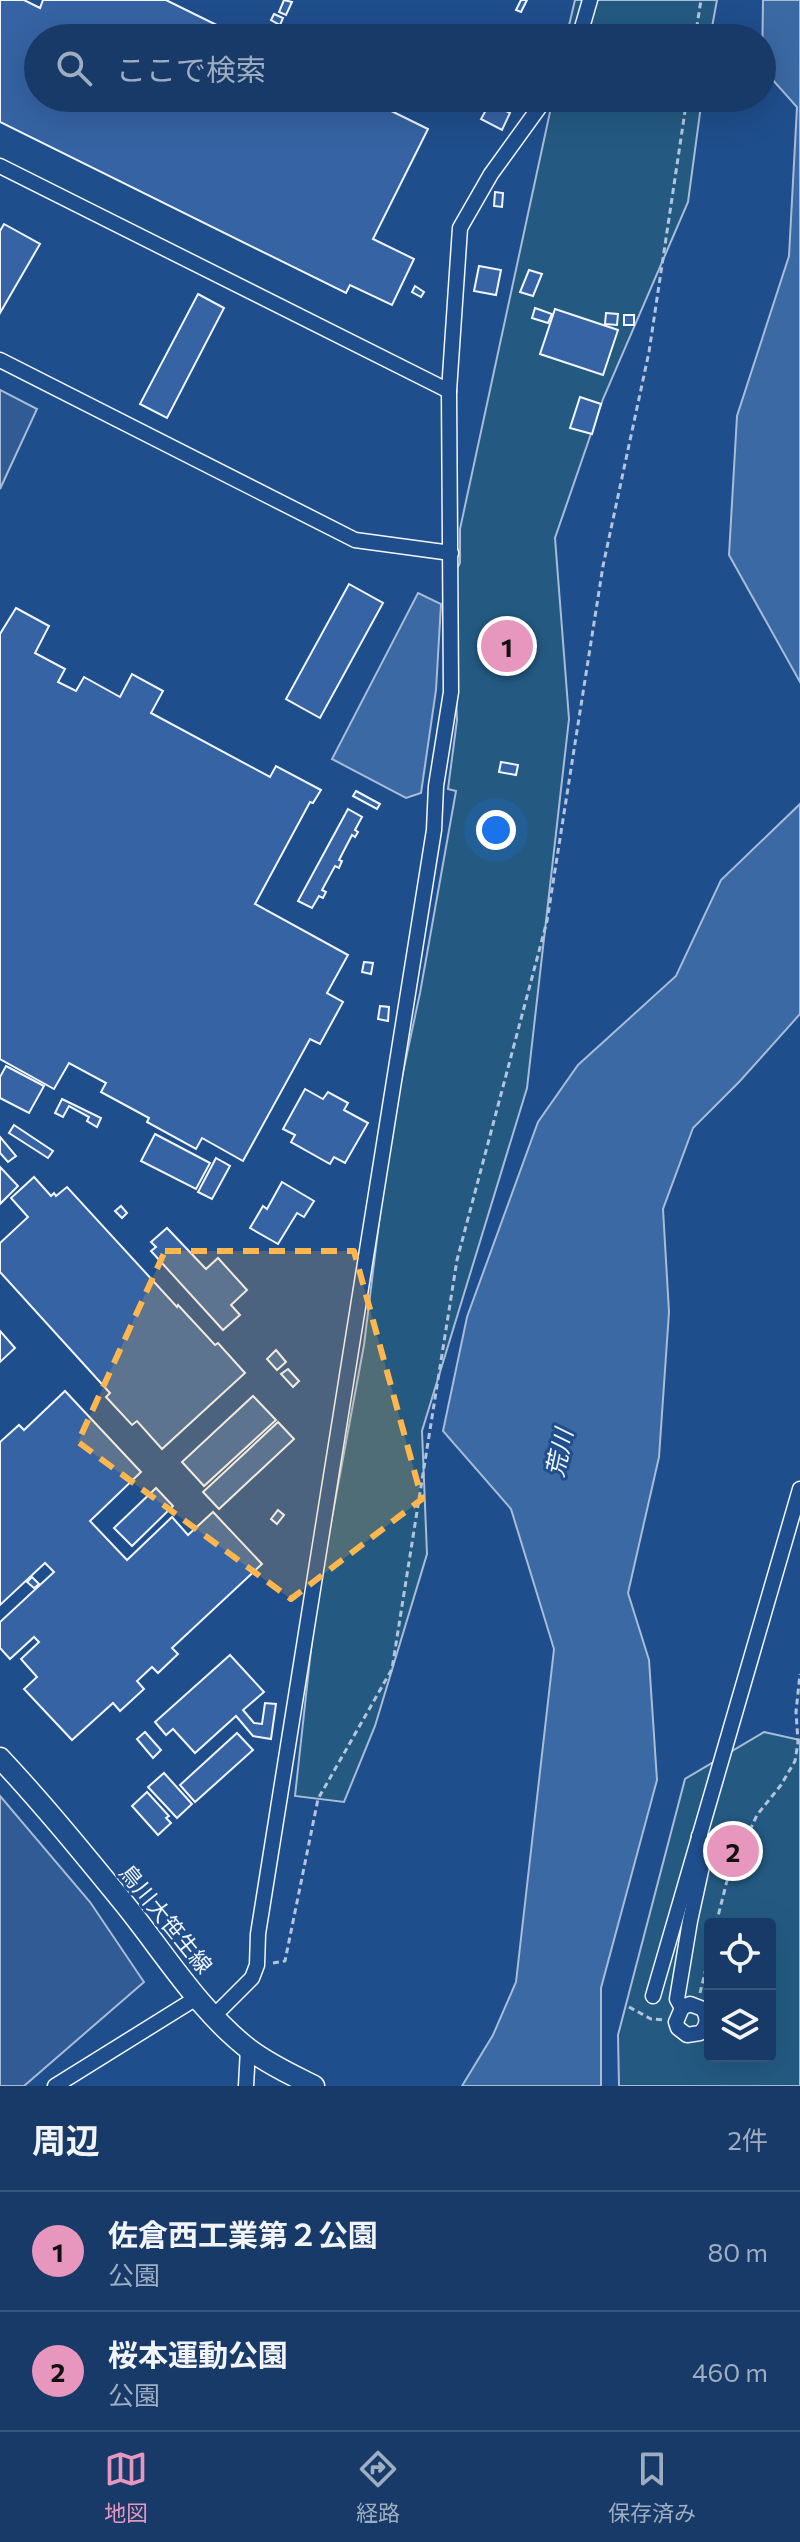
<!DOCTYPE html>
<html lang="ja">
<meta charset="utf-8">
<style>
body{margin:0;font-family:Commissioner,"Noto Sans JP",sans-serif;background:#244571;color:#f1f3f6}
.controls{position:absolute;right:24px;bottom:24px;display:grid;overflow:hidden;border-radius:8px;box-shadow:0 8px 32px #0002}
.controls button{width:72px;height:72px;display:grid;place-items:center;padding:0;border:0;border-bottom:2px solid #36547d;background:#173a69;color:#f1f3f6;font:40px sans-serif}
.you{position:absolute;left:496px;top:830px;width:28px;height:28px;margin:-20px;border:6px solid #fff;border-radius:50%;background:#1a73e8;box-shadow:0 0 0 12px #1a73e833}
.badge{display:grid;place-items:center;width:52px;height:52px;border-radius:50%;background:#e797bd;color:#111;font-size:26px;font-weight:700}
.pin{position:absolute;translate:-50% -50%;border:4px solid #fff;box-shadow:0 2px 8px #0006}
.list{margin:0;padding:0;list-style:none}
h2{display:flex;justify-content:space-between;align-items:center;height:104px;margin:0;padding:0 32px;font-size:34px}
h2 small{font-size:26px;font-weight:400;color:#9eadc0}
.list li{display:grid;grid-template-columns:52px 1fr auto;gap:24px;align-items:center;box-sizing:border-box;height:120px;padding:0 32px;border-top:2px solid #36547d}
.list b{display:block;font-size:30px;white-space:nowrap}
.list p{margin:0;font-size:26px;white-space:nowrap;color:#9eadc0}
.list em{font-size:26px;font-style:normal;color:#9eadc0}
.icon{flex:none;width:44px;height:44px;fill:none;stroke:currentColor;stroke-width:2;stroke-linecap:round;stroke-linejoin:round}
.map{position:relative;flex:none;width:800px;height:2086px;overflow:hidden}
.search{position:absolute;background:#173a69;box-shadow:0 8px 32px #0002;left:24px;right:24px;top:24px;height:88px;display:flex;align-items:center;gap:20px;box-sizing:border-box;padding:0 28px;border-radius:44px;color:#9eadc0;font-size:30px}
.sheet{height:344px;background:#173a69}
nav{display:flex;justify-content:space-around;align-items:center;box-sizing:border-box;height:112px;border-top:2px solid #36547d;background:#173a69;font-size:22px;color:#9eadc0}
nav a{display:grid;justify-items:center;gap:4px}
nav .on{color:#e797bd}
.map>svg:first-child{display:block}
.green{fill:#245a82;stroke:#a8bbd7;stroke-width:2;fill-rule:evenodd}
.parking{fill:#305b95;stroke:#a8bbd7;stroke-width:2}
.water{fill:#3b69a3;stroke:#a8bbd7;stroke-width:2}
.building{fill:#3563a3;stroke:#f2f6ff;stroke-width:2}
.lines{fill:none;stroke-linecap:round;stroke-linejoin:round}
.street-casing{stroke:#f2f6ff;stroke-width:17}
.secondary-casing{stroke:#f2f6ff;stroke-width:23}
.path{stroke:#b3c4dc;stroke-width:3;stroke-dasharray:6 4;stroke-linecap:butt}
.street{stroke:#1f4e8c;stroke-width:14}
.secondary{stroke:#1f4e8c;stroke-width:20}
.marked{fill:#ffb74d;fill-opacity:0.2;stroke:#ffb74d;stroke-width:6;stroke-dasharray:16 10;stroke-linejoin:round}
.labels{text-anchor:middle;stroke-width:6;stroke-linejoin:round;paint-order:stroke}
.street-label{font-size:22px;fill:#f2f6ff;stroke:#1f4e8c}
.water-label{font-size:24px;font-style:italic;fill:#f2f6ff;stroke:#1f4e8c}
</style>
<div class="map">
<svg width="800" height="2086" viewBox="0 0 800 2086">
<rect width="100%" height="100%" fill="#1f4e8c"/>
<!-- green -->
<g class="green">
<polygon points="575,0 717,0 710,38 566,38"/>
<polygon points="553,98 702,98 688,202 603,399 555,538 569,719 527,1088 422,1431 427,1554 375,1726 344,1802 295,1796 316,1604 364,1345 390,1133 420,993 456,791 448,789 457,720 452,578 460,563 460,529"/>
<path d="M764,1732L800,1740V2086H619L618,2035L685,1779ZM710,1924H770V2056H710Z"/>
</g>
<!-- parking -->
<g class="parking">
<polygon points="0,390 37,409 0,489"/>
<polygon points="0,1796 90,1902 144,1982 24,2086 0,2086"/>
</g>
<!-- water -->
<g class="water">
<polygon points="763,0 800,0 800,682 729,555 737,416 789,256 797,107 762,68"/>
<polygon points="418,593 441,604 436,690 421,793 406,798 332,759"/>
<polygon points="800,804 800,1014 740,1081 693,1128 663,1209 669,1312 659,1457 628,1593 649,1660 657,1780 601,1988 601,2086 462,2086 493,2035 516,1982 554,1649 511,1509 443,1431 467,1317 538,1122 578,1065 676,976 721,880"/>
</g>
<!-- building -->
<g class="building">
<polygon points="0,0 24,0 40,8 43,0 166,0 243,38 38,38 38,98 365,98 428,129 373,239 414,259 392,305 350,285 346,293 0,122"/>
<polygon points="284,0 292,2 286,15 279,12"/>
<polygon points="521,0 527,0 521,12 516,10"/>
<polygon points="274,14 283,18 280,25 271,20"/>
<polygon points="490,103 510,113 502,130 481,119"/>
<polygon points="495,192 503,193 502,207 494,206"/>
<polygon points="4,224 40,244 0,313 0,231"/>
<polygon points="479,266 501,270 496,295 474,291"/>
<polygon points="529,270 542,274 533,296 520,292"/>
<polygon points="415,286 424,292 421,297 412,292"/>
<polygon points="198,294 224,308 167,418 140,404"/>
<polygon points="535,308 552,314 548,323 532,318"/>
<polygon points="555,309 618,330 603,375 540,354"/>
<polygon points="606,313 618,314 617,325 605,324"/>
<rect x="624" y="315" width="10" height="10"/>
<polygon points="580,397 601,404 592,434 570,428"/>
<polygon points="349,584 383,603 320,718 286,699"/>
<polygon points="16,608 49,626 35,653 65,669 58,682 76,691 84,677 120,697 132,674 163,691 151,713 270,777 276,766 321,790 313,803 310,802 255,904 348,955 327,993 343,1002 320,1044 310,1039 243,1161 202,1138 196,1149 147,1122 149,1118 101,1092 106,1083 69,1063 54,1089 0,1059 0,634"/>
<polygon points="501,762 518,765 516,775 499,772"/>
<polygon points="356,791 380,804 377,809 353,796"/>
<polygon points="348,809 362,817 355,830 358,832 355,837 352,835 339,860 342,861 339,868 335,866 322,890 326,892 323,898 319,896 312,908 298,901"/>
<polygon points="364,962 373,963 371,974 362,972"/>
<polygon points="380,1006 389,1007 388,1021 378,1019"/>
<polygon points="6,1066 44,1086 29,1113 0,1098 0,1077"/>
<polygon points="305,1089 323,1099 328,1092 348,1103 344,1110 368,1123 345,1163 334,1157 330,1164 291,1142 295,1135 283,1129"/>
<polygon points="62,1099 101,1118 97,1127 87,1121 89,1117 69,1106 63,1117 55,1113"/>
<polygon points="14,1125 53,1151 48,1158 9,1133"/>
<polygon points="155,1134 210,1163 196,1189 141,1161"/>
<polygon points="0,1137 16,1156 8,1162 0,1153"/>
<polygon points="216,1158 230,1166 212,1199 198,1192"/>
<polygon points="0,1167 18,1186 0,1204"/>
<polygon points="34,1177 51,1196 54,1193 56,1196 67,1187 177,1307 178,1305 215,1345 218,1343 245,1373 162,1449 137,1421 132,1425 106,1397 110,1393 0,1272 0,1243 28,1217 11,1198"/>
<polygon points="282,1182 314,1201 304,1217 297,1213 278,1244 250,1228 263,1206 267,1209"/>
<polygon points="121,1206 127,1213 122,1218 115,1211"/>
<polygon points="167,1228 206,1269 218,1258 247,1290 231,1305 240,1315 223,1330 151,1251 156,1247 151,1242"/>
<polygon points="0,1331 15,1348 0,1362"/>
<polygon points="276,1350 286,1362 277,1370 267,1359"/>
<polygon points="288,1369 299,1381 293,1387 281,1374"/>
<polygon points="65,1391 141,1472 90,1521 127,1560 172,1517 188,1535 213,1512 262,1564 172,1648 178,1654 158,1673 152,1667 137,1681 144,1689 120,1711 113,1703 72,1740 24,1689 37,1677 21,1659 39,1642 34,1637 10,1659 0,1648 0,1622 54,1572 45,1563 0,1605 0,1442 19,1425 24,1430"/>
<polygon points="253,1396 276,1420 204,1486 182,1462"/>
<polygon points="278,1422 294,1439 219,1509 203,1492"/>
<polygon points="156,1488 173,1506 132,1546 114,1528"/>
<polygon points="278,1510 284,1515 277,1524 271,1519"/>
<polygon points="32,1577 39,1584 34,1588 27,1582"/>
<polygon points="230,1655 264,1692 243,1710 254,1723 262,1724 265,1703 276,1704 271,1739 253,1736 236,1716 195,1753 173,1729 166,1735 155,1722"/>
<polygon points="145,1732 161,1750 153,1758 137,1739"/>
<polygon points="237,1733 253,1750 195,1802 180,1785"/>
<polygon points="164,1773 192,1804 177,1818 148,1787"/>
<polygon points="147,1792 169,1816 166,1818 171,1823 158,1835 132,1806"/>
</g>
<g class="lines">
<defs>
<g id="street">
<polyline points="579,38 590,0"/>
<polyline points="0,166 449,391"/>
<polyline points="0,360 355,540 451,553"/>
<polyline points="653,1996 800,1489"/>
<path d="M682,2008L690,2004L703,2009C708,2018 708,2026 700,2033L687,2035L678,2028L676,2022L682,2008L677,1999L690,1921L706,1848L699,1836"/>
<polyline points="215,2015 252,1978 257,1965 258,1934 434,830 436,786 451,692 449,391 460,228 491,174 546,98"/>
<polyline points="55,2086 198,1997"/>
<polyline points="246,2086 248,2049"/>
</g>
<path id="secondary" d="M0,1758C43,1804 83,1853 123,1902C163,1951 199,2011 250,2050C270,2065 292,2075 314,2086"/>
</defs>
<!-- street casing -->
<use href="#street" class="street-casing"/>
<!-- secondary casing -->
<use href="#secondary" class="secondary-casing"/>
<!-- path -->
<g class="path">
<polyline points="695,38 701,0"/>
<polyline points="716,1924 728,1877 757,1815 781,1785 795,1761 798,1742 796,1712 800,1674"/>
<polyline points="273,1963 285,1961 318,1799 392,1669 457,1260 547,921 603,566 649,352 687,98"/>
<polyline points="700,1993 710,1952"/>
<polyline points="629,2007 651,2019 665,2020"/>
</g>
<!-- street -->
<use href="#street" class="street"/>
<!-- secondary -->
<use href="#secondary" class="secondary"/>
</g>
<!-- marked area -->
<path class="marked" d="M165,1251H354L422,1499L291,1599L78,1442Z"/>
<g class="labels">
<!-- street labels -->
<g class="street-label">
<text transform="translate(166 1919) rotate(51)" y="8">鳥川大笹生線</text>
</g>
<!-- water labels -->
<g class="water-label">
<text transform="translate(560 1453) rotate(-78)" y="8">荒川</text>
</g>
</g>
</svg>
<div class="controls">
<button><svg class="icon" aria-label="locate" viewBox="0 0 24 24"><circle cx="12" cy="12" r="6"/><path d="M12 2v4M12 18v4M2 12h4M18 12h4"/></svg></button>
<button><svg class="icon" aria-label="layers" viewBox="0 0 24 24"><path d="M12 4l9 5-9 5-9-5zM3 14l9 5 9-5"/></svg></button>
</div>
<div class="you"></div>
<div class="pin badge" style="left:507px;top:646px">1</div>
<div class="pin badge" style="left:733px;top:1851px">2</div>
<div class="search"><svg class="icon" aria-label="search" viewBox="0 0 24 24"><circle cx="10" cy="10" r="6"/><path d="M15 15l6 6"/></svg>ここで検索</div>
</div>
<section class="sheet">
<h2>周辺<small>2件</small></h2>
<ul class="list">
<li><span class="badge">1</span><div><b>佐倉西工業第２公園</b><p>公園</p></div><em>80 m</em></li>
<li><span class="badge">2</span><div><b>桜本運動公園</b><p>公園</p></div><em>460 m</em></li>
</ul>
</section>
<nav>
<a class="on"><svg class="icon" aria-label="map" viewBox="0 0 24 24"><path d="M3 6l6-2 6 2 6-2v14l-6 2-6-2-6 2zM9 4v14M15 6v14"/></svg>地図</a>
<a><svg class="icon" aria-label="directions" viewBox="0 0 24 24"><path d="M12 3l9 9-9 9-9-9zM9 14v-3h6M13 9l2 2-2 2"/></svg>経路</a>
<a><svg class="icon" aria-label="saved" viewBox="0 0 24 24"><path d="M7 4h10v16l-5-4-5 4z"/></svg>保存済み</a>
</nav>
